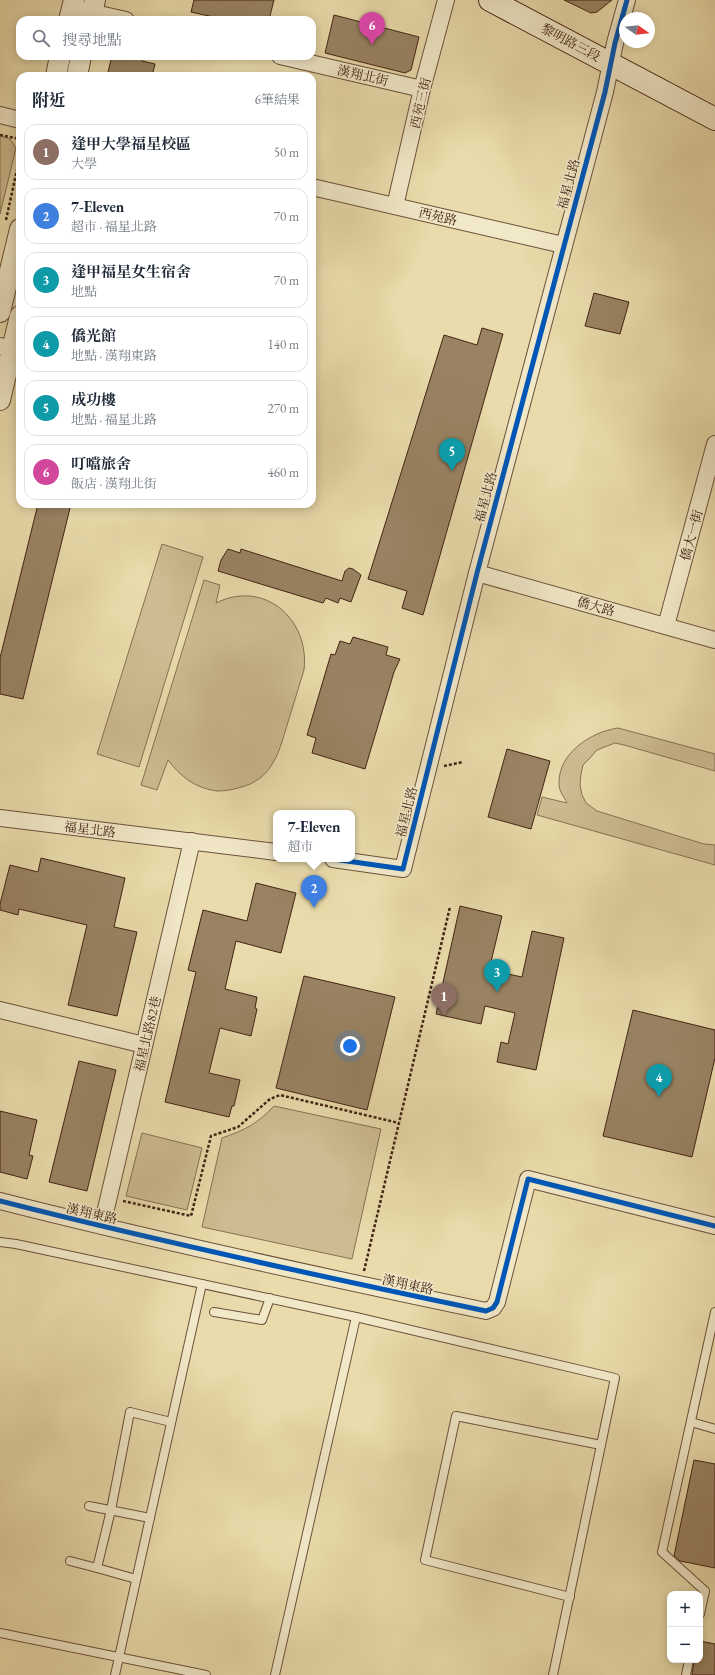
<!DOCTYPE html>
<html lang="zh-TW">
<meta charset="utf-8">
<style>
body{margin:0;font-family:"EB Garamond","Noto Serif TC",serif;background:#f6f6f7;color:#1f2937}
.controls{position:absolute;right:12px;bottom:12px;display:grid;overflow:hidden;border-radius:8px;box-shadow:0 2px 10px #0003}
.controls button{width:36px;height:36px;display:grid;place-items:center;padding:0;border:0;border-bottom:1px solid #e0e1e3;background:#fff;color:#1f2937;font:20px sans-serif}
.compass{position:absolute;left:619px;top:12px;width:36px;height:36px;border-radius:50%;background:#fff;box-shadow:0 2px 10px #0003;rotate:104deg}
.you{position:absolute;left:350px;top:1046px;width:14px;height:14px;margin:-10px;border:3px solid #fff;border-radius:50%;background:#1a73e8;box-shadow:0 0 0 6px #1a73e833}
.badge{display:grid;place-items:center;width:26px;height:26px;border-radius:50%;background:#8f2418;color:#fff;font-size:13px;font-weight:700}
.pin{position:absolute;translate:-50% -33px;filter:drop-shadow(0 1px 2px #0008)}
.pin::after{content:'';position:absolute;top:21px;width:14px;height:12px;background:inherit;clip-path:polygon(0 0,100% 0,50% 100%)}
.popup{position:absolute;left:273px;top:810px;width:82px;height:52px;box-sizing:border-box;display:grid;place-content:center;border-radius:8px;background:#fff;filter:drop-shadow(0 1px 3px #0005);font-size:13px;white-space:nowrap;color:#747a83}
.popup b{font-size:15px;color:#1f2937}
.popup::after{content:'';position:absolute;left:50%;top:100%;margin-left:-8px;border:8px solid transparent;border-top-color:#fff}
.list{margin:0;padding:0;list-style:none}
h2{display:flex;justify-content:space-between;align-items:center;height:52px;margin:0;padding:0 16px;font-size:17px}
h2 small{font-size:13px;font-weight:400;color:#747a83}
.list li{display:grid;grid-template-columns:26px 1fr auto;gap:12px;align-items:center;box-sizing:border-box;height:56px;margin:0 8px 8px;padding:0 8px;border:1px solid #e0e1e3;border-radius:12px}
.list b{display:block;font-size:15px;white-space:nowrap}
.list p{margin:0;font-size:13px;white-space:nowrap;color:#747a83}
.list em{font-size:13px;font-style:normal;color:#747a83}
.icon{flex:none;width:22px;height:22px;fill:none;stroke:currentColor;stroke-width:2;stroke-linecap:round;stroke-linejoin:round}
.map{position:relative;flex:none;width:715px;height:1675px;overflow:hidden}
.search{position:absolute;background:#fff;box-shadow:0 2px 10px #0003;left:16px;top:16px;width:300px;height:44px;display:flex;align-items:center;gap:10px;box-sizing:border-box;padding:0 14px;border-radius:12px;color:#747a83;font-size:15px}
.panel{position:absolute;background:#fff;box-shadow:0 2px 10px #0003;left:16px;top:72px;width:300px;height:436px;border-radius:12px}
.map>svg:first-child{display:block}
.green{fill:#cdbc91;stroke:#887052}
.building{fill:#998363;stroke:#422314}
.lines{fill:none;stroke-linecap:round;stroke-linejoin:round}
.service-casing{stroke:#6c513a;stroke-width:10}
.minor-casing{stroke:#6c513a;stroke-width:18}
.tertiary-casing{stroke:#6c513a;stroke-width:22}
.secondary-casing{stroke:#422314;stroke-width:24}
.path{stroke:#422314;stroke-width:2.5;stroke-dasharray:3 2;stroke-linecap:butt}
.service{stroke:#f1e8c8;stroke-width:8}
.minor{stroke:#f1e8c8;stroke-width:16}
.tertiary{stroke:#f1e8c8;stroke-width:20}
.secondary{stroke:#f1e8c8;stroke-width:22}
.cycleway-casing{stroke:#f1e8c8;stroke-width:8}
.cycleway{stroke:#0057b8;stroke-width:5}
.labels{text-anchor:middle;stroke-width:3;stroke-linejoin:round;paint-order:stroke}
.street-label{font-size:13px;fill:#422314;stroke:#f1e8c8}
</style>
<div class="map">
<svg width="715" height="1675" viewBox="0 0 715 1675">
<rect width="100%" height="100%" fill="#e9dbab"/>
<filter id="stains"><feTurbulence type="fractalNoise" baseFrequency=".005" numOctaves="4"/><feColorMatrix values="0 0 0 0 .2 0 0 0 0 .09 0 0 0 0 .02 0 0 0 .5 -.17"/></filter>
<radialGradient id="worn" r=".72"><stop offset=".6" stop-color="#630" stop-opacity="0"/><stop offset="1" stop-color="#630" stop-opacity=".3"/></radialGradient>
<!-- green -->
<g class="green">
<polygon points="0,136 10,139 16,148 0,214"/>
<polygon points="162,544 203,557 139,767 97,754"/>
<path d="M204,580L220,585L216,603C264,579 310,619 304,670C299,687 293,705 288,722C279,752 273,780 238,788C231,790 224,791 217,791C195,788 181,777 168,760L157,790L141,785Z"/>
<path d="M618,728L715,754V771L624,745L615,743L607,746L597,750L590,758L583,765L581,774L580,785L582,795L586,803L597,811L704,844L715,845V865L537,815L542,797L567,803C564,797 559,791 559,784C558,753 591,732 618,728Z"/>
<path d="M274,1106L381,1129L352,1259L202,1227L222,1138C245,1130 257,1124 274,1106Z"/>
<polygon points="142,1133 202,1148 187,1210 126,1196"/>
</g>
<!-- building -->
<g class="building">
<polygon points="194,0 274,0 269,20 227,20 191,12"/>
<polygon points="564,0 612,0 597,12 591,13"/>
<polygon points="334,15 419,37 411,70 405,73 325,53"/>
<polygon points="112,56 143,56 142,61 155,64 152,76 107,76"/>
<polygon points="594,293 629,302 620,334 585,326"/>
<polygon points="482,328 503,334 423,615 402,608 407,591 368,579 444,335 477,345"/>
<polygon points="38,504 71,504 23,699 0,694 0,658"/>
<polygon points="228,549 240,553 241,549 342,581 345,571 349,568 353,569 361,575 351,602 340,598 338,603 326,598 323,603 218,571 221,560"/>
<polygon points="353,637 388,647 386,655 400,659 394,672 365,769 312,753 316,738 307,735 331,654 335,655 340,641 350,644"/>
<polygon points="507,749 550,761 531,829 488,817"/>
<polygon points="41,858 125,878 114,927 137,932 117,1016 68,1005 87,925 19,909 18,915 0,910 0,904 10,865 38,872"/>
<polygon points="256,883 296,893 281,953 236,941 225,989 257,997 255,1008 257,1009 251,1036 220,1028 209,1073 240,1080 234,1106 232,1106 229,1117 165,1102 196,972 188,970 203,910 247,921"/>
<polygon points="460,906 502,916 489,970 522,977 532,931 564,938 536,1070 497,1062 501,1042 508,1044 515,1013 485,1006 481,1024 436,1014"/>
<polygon points="304,976 395,997 367,1110 276,1088"/>
<polygon points="633,1010 715,1030 715,1058 692,1157 603,1136"/>
<polygon points="79,1061 116,1070 87,1191 49,1182"/>
<polygon points="0,1111 37,1120 29,1155 33,1156 27,1179 0,1172"/>
<polygon points="694,1460 715,1464 715,1568 680,1561 674,1556"/>
<polygon points="700,1641 715,1644 715,1675 692,1675 694,1660 700,1660"/>
</g>
<g class="lines">
<defs>
<g id="service">
<polyline points="0,1242 16,1244 356,1317 615,1378 553,1675"/>
<polyline points="214,1312 262,1320 270,1298"/>
<polyline points="691,1422 715,1429"/>
<polyline points="89,1506 150,1518"/>
<polyline points="70,1561 97,1568"/>
<polyline points="136,1579 97,1568 111,1510 130,1412 171,1422"/>
<polyline points="570,1597 425,1560 456,1416 601,1445"/>
<polyline points="700,1614 705,1591 662,1552 715,1312"/>
<polyline points="0,1633 206,1675"/>
<polyline points="115,1675 202,1284"/>
<polyline points="275,1675 356,1317"/>
<polyline points="686,1675 689,1660"/>
</g>
<g id="minor">
<polyline points="81,10 126,20"/>
<polyline points="280,56 422,89"/>
<polyline points="0,115 20,120"/>
<polyline points="312,187 563,245"/>
<polyline points="395,206 422,89 446,0"/>
<polyline points="0,346 12,349"/>
<polyline points="477,573 715,640"/>
<polyline points="666,626 715,444"/>
<polyline points="0,818 276,852"/>
<polyline points="333,859 403,869 477,573 605,92 615,43 627,0"/>
<polyline points="0,1010 144,1045"/>
<path d="M0,1201C161,1242 323,1277 486,1311L493,1308L497,1302L528,1179L715,1226"/>
<polyline points="102,1226 192,841"/>
</g>
<g id="tertiary">
<polyline points="69,20 74,0"/>
<polyline points="90,20 95,0"/>
<polyline points="56,76 60,56"/>
<polyline points="77,76 81,56"/>
<polyline points="0,312 20,229"/>
<polyline points="0,400 20,316"/>
</g>
<polyline id="secondary" points="490,0 715,119"/>
</defs>
<!-- service casing -->
<use href="#service" class="service-casing"/>
<!-- minor casing -->
<use href="#minor" class="minor-casing"/>
<!-- tertiary casing -->
<use href="#tertiary" class="tertiary-casing"/>
<!-- secondary casing -->
<use href="#secondary" class="secondary-casing"/>
<!-- path -->
<g class="path">
<polyline points="0,135 20,139"/>
<polyline points="6,220 20,156"/>
<polyline points="444,766 463,762"/>
<polyline points="123,1201 191,1216 211,1136 238,1127 270,1099 280,1095 399,1123"/>
<polyline points="364,1271 450,907"/>
</g>
<!-- service -->
<use href="#service" class="service"/>
<!-- minor -->
<use href="#minor" class="minor"/>
<!-- tertiary -->
<use href="#tertiary" class="tertiary"/>
<!-- secondary -->
<use href="#secondary" class="secondary"/>
<defs>
<g id="cycleway">
<polyline points="333,859 403,869 477,573 605,92 615,43 627,0"/>
<path d="M0,1201C161,1242 323,1277 486,1311L493,1308L497,1302L528,1179L715,1226"/>
</g>
</defs>
<!-- cycleway casing -->
<use href="#cycleway" class="cycleway-casing"/>
<!-- cycleway -->
<use href="#cycleway" class="cycleway"/>
</g>
<g class="labels">
<!-- street labels -->
<g class="street-label">
<text transform="translate(571 42) rotate(28)" y="5">黎明路三段</text>
<text transform="translate(363 75) rotate(13)" y="5">漢翔北街</text>
<text transform="translate(420 103) rotate(-77)" y="5">西苑三街</text>
<text transform="translate(568 184) rotate(-75)" y="5">福星北路</text>
<text transform="translate(438 216) rotate(13)" y="5">西苑路</text>
<text transform="translate(485 497) rotate(-75)" y="5">福星北路</text>
<text transform="translate(691 535) rotate(-75)" y="5">僑大一街</text>
<text transform="translate(596 606) rotate(16)" y="5">僑大路</text>
<text transform="translate(406 812) rotate(-76)" y="5">福星北路</text>
<text transform="translate(90 829) rotate(7)" y="5">福星北路</text>
<text transform="translate(147 1034) rotate(-77)" y="5">福星北路82巷</text>
<text transform="translate(92 1213) rotate(13)" y="5">漢翔東路</text>
<text transform="translate(408 1284) rotate(12)" y="5">漢翔東路</text>
</g>
</g>
<rect width="100%" height="100%" filter="url(#stains)"/>
<rect width="100%" height="100%" fill="url(#worn)"/>
</svg>
<div class="controls">
<button>+</button>
<button>−</button>
</div>
<svg class="compass" viewBox="-18 -18 36 36"><path d="M0-13l5 13h-10z" fill="#e53935"/><path d="M0 13l5-13h-10z" fill="#747a83"/></svg>
<div class="you"></div>
<div class="pin badge" style="left:444px;top:1016px;background:#8d6e63">1</div>
<div class="pin badge" style="left:314px;top:908px;background:#3f7fe0">2</div>
<div class="popup"><b>7-Eleven</b>超市</div>
<div class="pin badge" style="left:497px;top:992px;background:#0f9aa8">3</div>
<div class="pin badge" style="left:659px;top:1097px;background:#0f9aa8">4</div>
<div class="pin badge" style="left:452px;top:471px;background:#0f9aa8">5</div>
<div class="pin badge" style="left:372px;top:45px;background:#d1479c">6</div>
<div class="search"><svg class="icon" aria-label="search" viewBox="0 0 24 24"><circle cx="10" cy="10" r="6"/><path d="M15 15l6 6"/></svg>搜尋地點</div>
<section class="panel">
<h2>附近<small>6筆結果</small></h2>
<ul class="list">
<li><span class="badge" style="background:#8d6e63">1</span><div><b>逢甲大學福星校區</b><p>大學</p></div><em>50 m</em></li>
<li><span class="badge" style="background:#3f7fe0">2</span><div><b>7-Eleven</b><p>超市 · 福星北路</p></div><em>70 m</em></li>
<li><span class="badge" style="background:#0f9aa8">3</span><div><b>逢甲福星女生宿舍</b><p>地點</p></div><em>70 m</em></li>
<li><span class="badge" style="background:#0f9aa8">4</span><div><b>僑光館</b><p>地點 · 漢翔東路</p></div><em>140 m</em></li>
<li><span class="badge" style="background:#0f9aa8">5</span><div><b>成功樓</b><p>地點 · 福星北路</p></div><em>270 m</em></li>
<li><span class="badge" style="background:#d1479c">6</span><div><b>叮噹旅舍</b><p>飯店 · 漢翔北街</p></div><em>460 m</em></li>
</ul>
</section>
</div>
